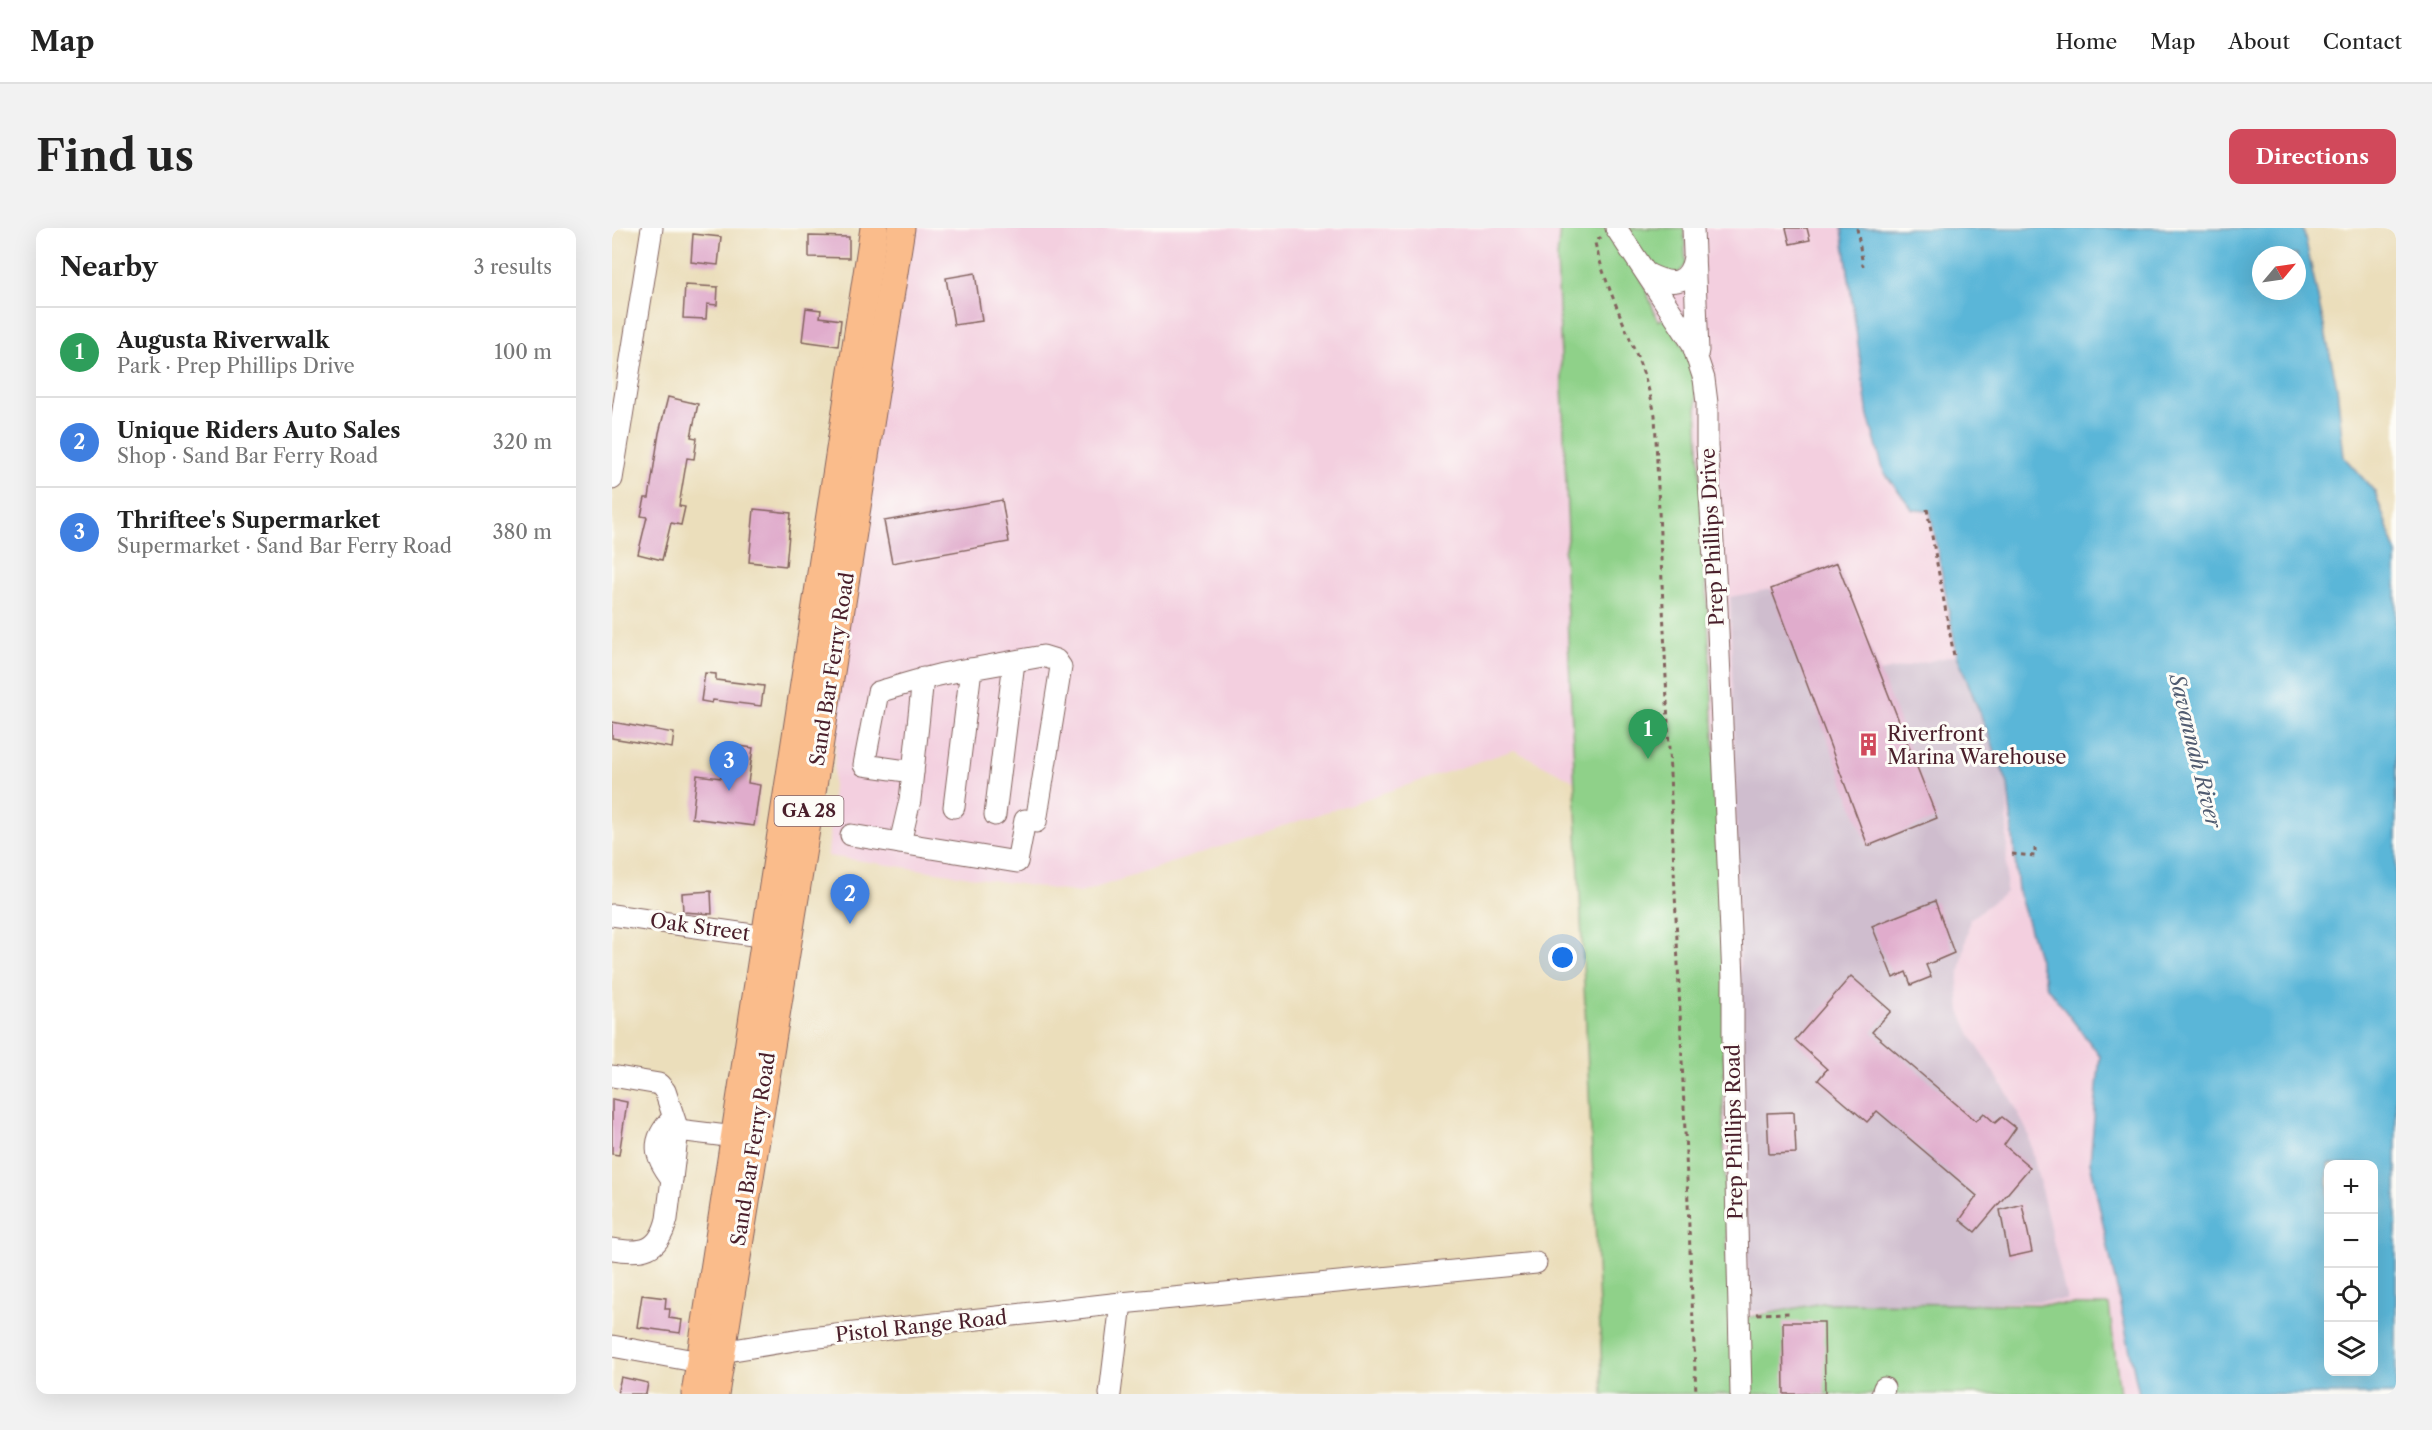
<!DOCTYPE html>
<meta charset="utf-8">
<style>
body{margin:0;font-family:"Libre Caslon Text",serif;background:#f2f2f2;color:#222}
.controls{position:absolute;right:18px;bottom:18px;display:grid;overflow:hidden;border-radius:12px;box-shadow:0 6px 24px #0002}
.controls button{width:54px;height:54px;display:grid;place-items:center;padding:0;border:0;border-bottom:2px solid #e0e0e0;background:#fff;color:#222;font:30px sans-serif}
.compass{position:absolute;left:1640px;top:18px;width:54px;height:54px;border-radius:50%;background:#fff;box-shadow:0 6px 24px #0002;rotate:61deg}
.you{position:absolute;left:951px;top:730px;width:21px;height:21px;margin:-15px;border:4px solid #fff;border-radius:50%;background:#1a73e8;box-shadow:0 0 0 9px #1a73e833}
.badge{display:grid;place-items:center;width:39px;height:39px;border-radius:50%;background:#d1495b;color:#fff;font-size:20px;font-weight:700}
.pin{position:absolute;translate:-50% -50px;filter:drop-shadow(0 2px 3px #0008)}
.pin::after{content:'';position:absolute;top:32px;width:21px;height:18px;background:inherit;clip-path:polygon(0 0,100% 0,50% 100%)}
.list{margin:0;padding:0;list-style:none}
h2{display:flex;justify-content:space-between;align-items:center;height:78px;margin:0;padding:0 24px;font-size:26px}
h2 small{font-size:20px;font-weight:400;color:#767676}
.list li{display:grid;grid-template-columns:39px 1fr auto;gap:18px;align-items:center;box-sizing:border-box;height:90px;padding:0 24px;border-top:2px solid #e0e0e0}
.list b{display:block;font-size:22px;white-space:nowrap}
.list p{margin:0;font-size:20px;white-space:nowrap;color:#767676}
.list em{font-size:20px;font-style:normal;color:#767676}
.icon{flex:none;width:33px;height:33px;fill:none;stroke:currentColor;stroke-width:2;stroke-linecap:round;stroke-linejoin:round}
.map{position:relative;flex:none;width:1784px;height:1166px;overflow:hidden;border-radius:12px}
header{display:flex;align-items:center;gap:36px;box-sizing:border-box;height:84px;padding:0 30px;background:#fff;border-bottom:2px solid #e0e0e0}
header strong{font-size:28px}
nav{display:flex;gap:33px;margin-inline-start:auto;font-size:21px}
.intro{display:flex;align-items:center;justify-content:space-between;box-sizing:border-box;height:144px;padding:0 36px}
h1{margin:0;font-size:42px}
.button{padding:15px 27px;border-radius:12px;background:#d1495b;color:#fff;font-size:21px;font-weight:700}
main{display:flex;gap:36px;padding:0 36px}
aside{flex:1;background:#fff;border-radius:12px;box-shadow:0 6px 24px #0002}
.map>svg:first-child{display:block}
.built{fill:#f3cfdf}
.industrial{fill:#cfbdce}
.green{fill:#8fd189;stroke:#6c785a;stroke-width:1.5}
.water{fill:#5ab6d8;stroke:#526a82;stroke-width:1.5;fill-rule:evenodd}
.building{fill:#e0accc}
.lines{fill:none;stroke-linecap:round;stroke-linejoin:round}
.minor-casing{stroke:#82625d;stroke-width:23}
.major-casing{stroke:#82625d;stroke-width:29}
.path{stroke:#82625d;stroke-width:3;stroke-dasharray:4.5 4.5;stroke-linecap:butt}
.minor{stroke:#fff;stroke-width:21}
.major{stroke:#fabc8b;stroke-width:27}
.labels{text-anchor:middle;stroke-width:6;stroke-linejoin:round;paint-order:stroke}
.shield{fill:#fdfcf7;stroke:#806168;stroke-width:1.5}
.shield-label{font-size:18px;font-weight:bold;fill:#4a1f2b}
.street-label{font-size:20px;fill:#4a1f2b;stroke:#fdfcf7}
.poi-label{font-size:20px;fill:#4a1f2b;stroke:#fdfcf7;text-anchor:start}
.water-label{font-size:21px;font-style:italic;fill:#505b70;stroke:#fdfcf7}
</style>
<header>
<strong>Map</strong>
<nav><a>Home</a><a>Map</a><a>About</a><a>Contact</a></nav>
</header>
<div class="intro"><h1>Find us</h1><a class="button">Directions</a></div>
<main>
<aside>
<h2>Nearby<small>3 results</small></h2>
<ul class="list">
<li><span class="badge" style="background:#2e9e5b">1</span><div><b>Augusta Riverwalk</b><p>Park · Prep Phillips Drive</p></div><em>100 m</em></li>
<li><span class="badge" style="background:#3f7fe0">2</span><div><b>Unique Riders Auto Sales</b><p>Shop · Sand Bar Ferry Road</p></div><em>320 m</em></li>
<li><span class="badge" style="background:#3f7fe0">3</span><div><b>Thriftee's Supermarket</b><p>Supermarket · Sand Bar Ferry Road</p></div><em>380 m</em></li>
</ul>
</aside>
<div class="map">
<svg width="1784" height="1166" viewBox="0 0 1784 1166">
<rect width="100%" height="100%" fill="#fdfcf7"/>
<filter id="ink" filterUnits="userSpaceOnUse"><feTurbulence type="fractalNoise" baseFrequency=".0167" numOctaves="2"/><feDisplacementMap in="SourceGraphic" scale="12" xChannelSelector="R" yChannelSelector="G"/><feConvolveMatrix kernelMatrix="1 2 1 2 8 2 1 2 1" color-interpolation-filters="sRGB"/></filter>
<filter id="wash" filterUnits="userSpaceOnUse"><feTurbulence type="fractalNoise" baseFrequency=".008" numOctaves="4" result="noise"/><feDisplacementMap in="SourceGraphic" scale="24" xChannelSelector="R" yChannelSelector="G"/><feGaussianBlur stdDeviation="1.35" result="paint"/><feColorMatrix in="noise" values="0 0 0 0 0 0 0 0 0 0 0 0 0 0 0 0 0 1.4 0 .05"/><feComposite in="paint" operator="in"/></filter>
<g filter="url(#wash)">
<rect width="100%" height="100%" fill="#ebdebb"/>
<!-- built -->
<polygon class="built" points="280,0 1322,0 1619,1166 1053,1166 974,559 902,522 468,665 216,628 233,386"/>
<!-- industrial -->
<polygon class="industrial" points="1225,335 1268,444 1345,427 1396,556 1394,664 1358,691 1346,754 1348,783 1361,811 1400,873 1416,905 1455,1072 1137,1084 1118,369 1159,361"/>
<!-- green -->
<polygon class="green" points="948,0 1072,0 1074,37 1067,45 1027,44 1046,93 1056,89 1083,142 1114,739 1111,885 1116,1040 1121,1092 1211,1075 1497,1077 1508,1166 991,1166 952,324 956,307 945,30"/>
<!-- water -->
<path class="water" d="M1230,0H1691L1725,159L1732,229L1763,264L1784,324V1166H1527L1478,934L1488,828L1435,759L1406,662L1396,556L1345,427L1318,283L1301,282L1272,244L1256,188ZM1649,27H1685V63H1649ZM1716,936H1762V1144H1716Z"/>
<g id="blocks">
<!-- building -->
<g class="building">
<polygon points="1174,0 1195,0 1198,12 1178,16"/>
<polygon points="81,6 109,9 106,37 79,34"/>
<polygon points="197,8 237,9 237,30 197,29"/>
<polygon points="363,45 370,93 342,97 334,50"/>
<polygon points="73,57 106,59 105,77 95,76 94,91 71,90"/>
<polygon points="194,80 209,82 208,89 229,92 226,118 190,113"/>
<polygon points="56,169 86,176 79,209 85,210 82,231 75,230 67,278 73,279 69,297 59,295 50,332 26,326 35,289 29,288 33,270 37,270 47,205"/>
<polygon points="390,272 397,314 280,335 272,293"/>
<polygon points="142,281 179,285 174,338 137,334"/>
<polygon points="1225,335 1325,590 1256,618 1159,361"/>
<polygon points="93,445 104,446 104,452 152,458 149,478 101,472 100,475 89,473"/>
<polygon points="0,494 62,505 60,520 0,510"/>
<polygon points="113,516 141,520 136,555 148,557 142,598 80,590 85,547 109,550"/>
<polygon points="99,663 100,686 71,684 70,665"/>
<polygon points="1323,673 1342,725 1314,737 1319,749 1299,757 1294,744 1281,750 1260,698"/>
<polygon points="1239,748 1279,783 1260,804 1364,893 1372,885 1383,895 1390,889 1404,900 1392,917 1418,939 1363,1004 1348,992 1365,968 1265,883 1255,894 1206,852 1215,841 1183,812"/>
<polygon points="0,871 15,874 7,927 0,926"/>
<polygon points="1182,884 1184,925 1157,926 1155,885"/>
<polygon points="1410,976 1420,1024 1397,1029 1388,982"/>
<polygon points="30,1067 54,1070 53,1081 58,1081 57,1090 70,1092 68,1105 25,1099"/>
<polygon points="1171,1094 1212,1094 1213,1166 1172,1166"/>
<polygon points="9,1149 36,1155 34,1166 5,1166"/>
</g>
</g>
</g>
<g filter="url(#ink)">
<use href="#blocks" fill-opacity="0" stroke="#82625d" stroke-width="1.5"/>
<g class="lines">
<defs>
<g id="minor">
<polyline points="1004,0 1080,115 1092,151 1095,175 1095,218 1105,380 1121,751 1121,825 1129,1166"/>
<polyline points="1081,0 1086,123"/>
<path d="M1036,46C1058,57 1076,59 1082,30"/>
<polyline points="0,251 40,0"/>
<path d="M311,450L301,544L252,537L266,464C297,455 327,445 359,441"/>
<polyline points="301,544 298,572 288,615 405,634 413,592"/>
<polyline points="342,579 359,441 431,428 444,432 449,439 424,594"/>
<polyline points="383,587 402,434"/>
<polyline points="239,607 288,615"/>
<polyline points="0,687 155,709 168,713"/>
<path d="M0,848L47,856L53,863L66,902L55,991C47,1024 30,1026 0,1021"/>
<polyline points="66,902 123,909"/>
<path d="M60,951C42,928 38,912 61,890"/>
<polyline points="0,1118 88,1134 109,1124 189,1111 509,1075 924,1035"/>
<polyline points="498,1166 509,1075"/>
<polyline points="1270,1166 1272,1160"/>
</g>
<g id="major">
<polyline points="83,1166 262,0"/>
<polyline points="103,1166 201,558 289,0"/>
</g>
</defs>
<!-- minor casing -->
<use href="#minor" class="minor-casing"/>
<!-- major casing -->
<use href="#major" class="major-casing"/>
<!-- path -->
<g class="path">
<polyline points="1245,0 1251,38"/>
<path d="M989,9L983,15C997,74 1031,127 1043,187L1084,1166"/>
<polyline points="1315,281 1342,428"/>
<polyline points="1400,626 1423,628 1423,620"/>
<polyline points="1145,1086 1177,1085"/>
</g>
<!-- minor -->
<use href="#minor" class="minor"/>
<!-- major -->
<use href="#major" class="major"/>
</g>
</g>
<!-- icons -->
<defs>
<symbol id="building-bare" viewBox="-9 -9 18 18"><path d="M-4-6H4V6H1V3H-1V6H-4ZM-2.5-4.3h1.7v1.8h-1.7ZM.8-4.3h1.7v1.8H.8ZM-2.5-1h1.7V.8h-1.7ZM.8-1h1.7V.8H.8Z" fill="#d1495b" stroke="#fdfcf7" stroke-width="2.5" paint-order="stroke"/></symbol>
</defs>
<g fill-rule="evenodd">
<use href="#building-bare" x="1240" y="500" width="33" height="33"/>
</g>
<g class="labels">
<!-- shield labels -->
<rect class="shield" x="162.5" y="568" width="69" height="30" rx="4.5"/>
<g class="shield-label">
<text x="197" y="589">GA 28</text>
</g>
<!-- street labels -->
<g class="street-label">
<text transform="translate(1100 309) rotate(-93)" y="7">Prep Phillips Drive</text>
<text transform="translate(220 441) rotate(-81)" y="7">Sand Bar Ferry Road</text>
<text transform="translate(88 699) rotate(8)" y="7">Oak Street</text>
<text transform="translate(1122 904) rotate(-91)" y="7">Prep Phillips Road</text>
<text transform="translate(141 921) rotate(-81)" y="7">Sand Bar Ferry Road</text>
<text transform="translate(309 1098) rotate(-6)" y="7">Pistol Range Road</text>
</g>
<!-- poi labels -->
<g class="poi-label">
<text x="1275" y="513">Riverfront<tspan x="1275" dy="23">Marina Warehouse</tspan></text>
</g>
<!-- water labels -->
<g class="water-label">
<text transform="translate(1583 523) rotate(76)" y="7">Savannah River</text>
</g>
</g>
</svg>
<div class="controls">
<button>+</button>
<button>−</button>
<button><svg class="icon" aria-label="locate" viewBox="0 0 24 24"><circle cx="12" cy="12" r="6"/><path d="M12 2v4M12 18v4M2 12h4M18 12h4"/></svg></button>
<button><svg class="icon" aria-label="layers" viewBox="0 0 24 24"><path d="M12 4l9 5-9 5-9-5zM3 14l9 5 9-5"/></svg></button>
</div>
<svg class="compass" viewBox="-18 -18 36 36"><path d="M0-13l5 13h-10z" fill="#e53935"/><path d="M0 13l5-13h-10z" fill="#767676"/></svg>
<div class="you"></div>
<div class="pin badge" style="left:1036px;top:531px;background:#2e9e5b">1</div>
<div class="pin badge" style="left:238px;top:696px;background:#3f7fe0">2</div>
<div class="pin badge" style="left:117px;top:563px;background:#3f7fe0">3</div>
</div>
</main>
